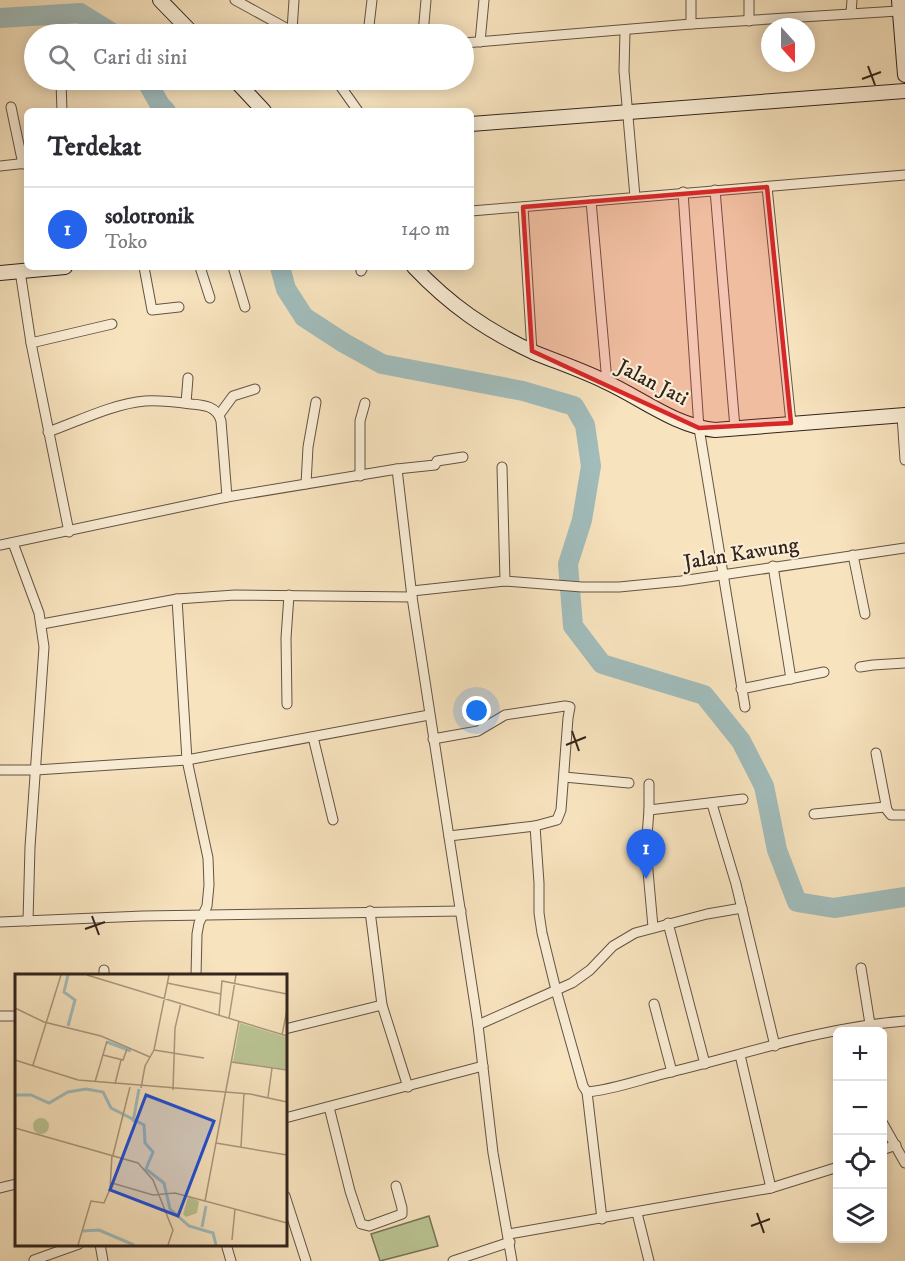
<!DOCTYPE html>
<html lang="id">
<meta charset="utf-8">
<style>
body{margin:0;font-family:"IM FELL DW Pica",serif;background:#f7f7f7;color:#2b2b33}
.controls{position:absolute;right:18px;bottom:18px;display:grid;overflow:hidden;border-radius:9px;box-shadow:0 3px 15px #0003}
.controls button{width:54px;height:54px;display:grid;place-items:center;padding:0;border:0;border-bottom:2px solid #e1e1e2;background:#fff;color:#2b2b33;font:30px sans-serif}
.compass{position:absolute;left:761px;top:18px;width:54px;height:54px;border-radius:50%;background:#fff;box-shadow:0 3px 15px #0003;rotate:159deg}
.you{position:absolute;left:477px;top:711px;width:21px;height:21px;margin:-15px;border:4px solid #fff;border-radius:50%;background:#1a73e8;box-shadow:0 0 0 9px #1a73e833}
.badge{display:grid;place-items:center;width:39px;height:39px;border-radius:50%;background:#2563eb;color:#fff;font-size:20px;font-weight:700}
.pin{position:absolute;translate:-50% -50px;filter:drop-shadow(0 2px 3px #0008)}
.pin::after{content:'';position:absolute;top:32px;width:21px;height:18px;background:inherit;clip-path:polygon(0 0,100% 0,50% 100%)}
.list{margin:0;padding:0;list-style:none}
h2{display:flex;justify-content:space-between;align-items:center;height:78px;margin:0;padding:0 24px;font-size:26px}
h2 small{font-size:20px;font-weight:400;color:#7c7c81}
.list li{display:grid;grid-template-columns:39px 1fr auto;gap:18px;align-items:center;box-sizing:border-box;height:84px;padding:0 24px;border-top:2px solid #e1e1e2}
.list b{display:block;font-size:22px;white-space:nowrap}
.list p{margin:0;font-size:20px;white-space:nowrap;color:#7c7c81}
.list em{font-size:20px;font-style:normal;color:#7c7c81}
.icon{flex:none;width:33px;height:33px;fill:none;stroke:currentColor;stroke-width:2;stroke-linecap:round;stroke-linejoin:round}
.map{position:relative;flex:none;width:905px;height:1261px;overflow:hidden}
.search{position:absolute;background:#fff;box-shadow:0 3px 15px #0003;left:24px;top:24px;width:450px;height:66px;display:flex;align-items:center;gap:15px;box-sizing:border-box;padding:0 21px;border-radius:33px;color:#7c7c81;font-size:22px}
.panel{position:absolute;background:#fff;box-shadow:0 3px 15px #0003;left:24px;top:108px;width:450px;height:162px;border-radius:9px}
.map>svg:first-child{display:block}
.green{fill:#bac493;stroke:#767458;stroke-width:1.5}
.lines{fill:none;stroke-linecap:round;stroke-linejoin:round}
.river{stroke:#a1bcbb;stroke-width:20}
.street-casing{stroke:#635444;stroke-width:11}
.secondary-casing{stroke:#32241c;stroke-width:16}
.street{stroke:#faedd5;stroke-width:9}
.secondary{stroke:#faedd5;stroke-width:14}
.marked{fill:#d62828;fill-opacity:0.2;stroke:#d62828;stroke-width:4.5;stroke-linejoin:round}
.ticks{fill:none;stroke:#32241c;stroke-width:2}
.labels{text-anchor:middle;stroke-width:4.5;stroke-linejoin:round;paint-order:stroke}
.street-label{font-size:21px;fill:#32241c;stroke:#faedd5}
.inset-river{fill:none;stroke:#a1bcbb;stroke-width:3}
.inset-road{fill:none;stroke:#a8977d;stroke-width:1.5}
.view{fill:#1d4ed8;fill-opacity:0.15;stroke:#1d4ed8;stroke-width:3}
.inset-edge{fill:none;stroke:#32241c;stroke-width:3}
</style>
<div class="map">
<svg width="905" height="1261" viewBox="0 0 905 1261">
<rect width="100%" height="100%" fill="#f7e3be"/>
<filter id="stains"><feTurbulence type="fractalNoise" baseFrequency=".00333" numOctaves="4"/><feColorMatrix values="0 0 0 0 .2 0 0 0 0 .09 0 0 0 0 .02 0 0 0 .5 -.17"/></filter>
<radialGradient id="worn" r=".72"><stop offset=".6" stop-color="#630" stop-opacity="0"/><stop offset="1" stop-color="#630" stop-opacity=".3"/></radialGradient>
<!-- green -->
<polygon class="green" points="429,1216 438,1246 380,1261 371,1234"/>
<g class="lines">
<!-- river -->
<g class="river">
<polyline points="0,18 80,13 114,34"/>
<polyline points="146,80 160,105 166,111"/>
<polyline points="280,267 286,289 304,317 344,343 382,364 523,391 574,406 585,425 591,466 582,520 568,564 573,626 602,664 704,695 741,741 764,786 777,850 797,902 834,908 905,897"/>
</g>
<defs>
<g id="street">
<polyline points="235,0 297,34"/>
<polyline points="851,13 852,0"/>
<polyline points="749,21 749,0"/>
<polyline points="691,24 691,0"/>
<polyline points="292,30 294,0"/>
<polyline points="625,31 624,71 635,197"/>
<polyline points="368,34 372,0"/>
<polyline points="423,34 426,0"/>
<polyline points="480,42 484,0"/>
<polyline points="464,43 691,24 898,11"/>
<polyline points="336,80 358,111"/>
<polyline points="61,82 62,111"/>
<polyline points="11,107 23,164"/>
<polyline points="0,166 27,163"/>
<polyline points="767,187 791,423"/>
<polyline points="715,190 735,428"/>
<polyline points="683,192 699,428 745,707"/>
<polyline points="591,201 607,382"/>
<polyline points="523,207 532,351"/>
<polyline points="471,211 905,175"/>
<polyline points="144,267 152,310 179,307"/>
<polyline points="200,267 210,298"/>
<polyline points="233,267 245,307"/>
<polyline points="20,271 31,343 69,532"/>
<polyline points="361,271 363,267"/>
<polyline points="31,343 112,324"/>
<polyline points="186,403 188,378"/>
<polyline points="219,415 233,396 255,389"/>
<polyline points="902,416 905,460"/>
<path d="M48,432C79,421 112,404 145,401C161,400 176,402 191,404C204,405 217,406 221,421L227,497"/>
<polyline points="502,467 505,581"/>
<polyline points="397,469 435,465 437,461 463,457"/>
<polyline points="360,476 360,421 365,403"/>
<polyline points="306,484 308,447 316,402"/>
<polyline points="13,543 39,613 44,647 30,847 28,921"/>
<polyline points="0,545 227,497 397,469 412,597 478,1025 493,1153 512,1261"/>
<polyline points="853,555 865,614"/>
<polyline points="773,566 791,679"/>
<polyline points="412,591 505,581 582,587 619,587 681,581 905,548"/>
<polyline points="177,599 187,760 208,858 209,885 207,906 199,923 197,934 196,976"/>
<polyline points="42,624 177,599 235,595 412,597"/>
<polyline points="860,667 873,665 905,663"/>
<polyline points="741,689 824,672"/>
<polyline points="287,704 286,638 289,595"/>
<polyline points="313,737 333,820"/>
<polyline points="433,739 478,731 505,715 565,706 570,707 568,718 561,810 557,820 535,826 449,836"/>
<polyline points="876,753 887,810 891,815 905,815"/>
<polyline points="0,770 36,770 187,760 429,715"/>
<polyline points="564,777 629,783"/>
<polyline points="712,804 736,884 775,1046"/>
<polyline points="649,810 649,784"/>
<polyline points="814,814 885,807"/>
<path d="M535,826L539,883V913L542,933L556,990L583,1086L587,1092C612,1090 639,1080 663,1074C743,1055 823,1027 905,1021"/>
<polyline points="370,911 382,1005 408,1087"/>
<polyline points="0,922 143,916 461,911"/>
<polyline points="668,923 705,1064"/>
<polyline points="653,927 646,849 649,810 743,799"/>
<polyline points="861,968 870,1024"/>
<polyline points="104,970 104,976"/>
<polyline points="654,1004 672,1072"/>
<polyline points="0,1016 16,1016"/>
<polyline points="478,1025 572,983 590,970 613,946 635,933 707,914 742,908"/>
<polyline points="285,1029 382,1005"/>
<polyline points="740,1055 771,1188"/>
<polyline points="587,1092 602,1219"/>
<polyline points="329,1107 350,1191 361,1224 369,1226 402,1214 402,1208 396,1186"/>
<polyline points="285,1118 483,1066"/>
<polyline points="882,1122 905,1163"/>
<polyline points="882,1150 896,1145"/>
<polyline points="0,1188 16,1184"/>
<polyline points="285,1196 306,1261"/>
<polyline points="637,1213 649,1261"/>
<polyline points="509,1234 771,1188 838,1167"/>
<polyline points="100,1244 103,1261"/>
<polyline points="226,1244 231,1261"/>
<polyline points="34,1260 79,1244"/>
<polyline points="453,1261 510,1242"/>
</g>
<g id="secondary">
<polyline points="160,0 193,34"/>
<polyline points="899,0 905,75"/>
<polyline points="235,80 264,111"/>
<polyline points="471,124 905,91"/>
<path d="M414,267C450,305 486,330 533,352C557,362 582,370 606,382C641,398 675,426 715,430L905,415"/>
<polyline points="0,273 65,267"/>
</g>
</defs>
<!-- street casing -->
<use href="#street" class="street-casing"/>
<!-- secondary casing -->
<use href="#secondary" class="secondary-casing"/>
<!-- street -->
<use href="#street" class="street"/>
<!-- secondary -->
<use href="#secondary" class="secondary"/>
</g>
<!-- marked area -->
<path class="marked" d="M767,187L791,423L699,428L532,351L523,207Z"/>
<!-- ticks -->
<path class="ticks" d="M868,66L875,85M862,79L881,72M572,731L579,751M566,745L586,737M92,916L99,935M85,929L105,922M757,1213L764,1233M751,1226L770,1219"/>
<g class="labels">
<!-- street labels -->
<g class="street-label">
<text transform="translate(653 382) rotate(27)" y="7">Jalan Jati</text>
<text transform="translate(741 553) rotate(-9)" y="7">Jalan Kawung</text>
</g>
</g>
<!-- overview -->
<g transform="translate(15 974)">
<rect width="272" height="272" fill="#f7e3be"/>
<path d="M225,49L271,63V95L218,88ZM18 152a8 8 0 1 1 16 0a8 8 0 1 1-16 0ZM173,223L184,227L182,239L171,243L168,240Z" fill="#bac493"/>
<path class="inset-river" d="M53,1L49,18L60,26L53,52M92,68L116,77M0,121H16L34,129L53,118L71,115L88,118L96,134L129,151L130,169L138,178L131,195L149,209L155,235L174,252L198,259L201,271M118,148L124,115M187,253L191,232M68,257L84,256L119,271"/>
<path class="inset-road" d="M72,1L272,62M152,9L206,20M0,34L29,48L86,62L135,83M204,41L207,7L272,20M214,44L221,1M224,47L190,227L272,249M267,61L272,36M139,76L189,84M88,81L108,86L112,75M0,86L63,106L235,120L272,128M216,88L272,96M18,91L46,1M80,108L92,67M100,110L106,86M126,114L130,92L139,76L154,1M158,116L160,54L166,29M253,123L257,94M0,154L123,189L138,206L155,249L158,256L153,271M201,169L272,181M226,173L229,119M98,181L115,113M97,209L138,221L160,219L190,227M217,266L220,235M63,271L76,227L89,229L95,215L97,181"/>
<path class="view" d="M131,121L199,147L163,242L95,216Z"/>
<rect width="272" height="272" class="inset-edge"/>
</g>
<rect width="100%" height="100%" filter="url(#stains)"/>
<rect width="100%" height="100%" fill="url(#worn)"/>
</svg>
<div class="controls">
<button>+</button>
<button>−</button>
<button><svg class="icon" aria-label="locate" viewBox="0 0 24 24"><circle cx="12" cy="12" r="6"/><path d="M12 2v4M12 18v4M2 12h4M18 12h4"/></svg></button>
<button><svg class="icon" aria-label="layers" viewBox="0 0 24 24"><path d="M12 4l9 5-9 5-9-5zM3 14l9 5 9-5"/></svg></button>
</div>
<svg class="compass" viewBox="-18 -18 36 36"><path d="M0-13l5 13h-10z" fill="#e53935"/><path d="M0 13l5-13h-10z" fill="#7c7c81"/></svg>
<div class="you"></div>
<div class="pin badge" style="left:646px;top:879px">1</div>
<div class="search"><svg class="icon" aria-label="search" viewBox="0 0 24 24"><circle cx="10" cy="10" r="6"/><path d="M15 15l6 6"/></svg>Cari di sini</div>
<section class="panel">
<h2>Terdekat<small></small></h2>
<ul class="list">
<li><span class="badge">1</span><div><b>solotronik</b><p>Toko</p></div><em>140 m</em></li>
</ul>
</section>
</div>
